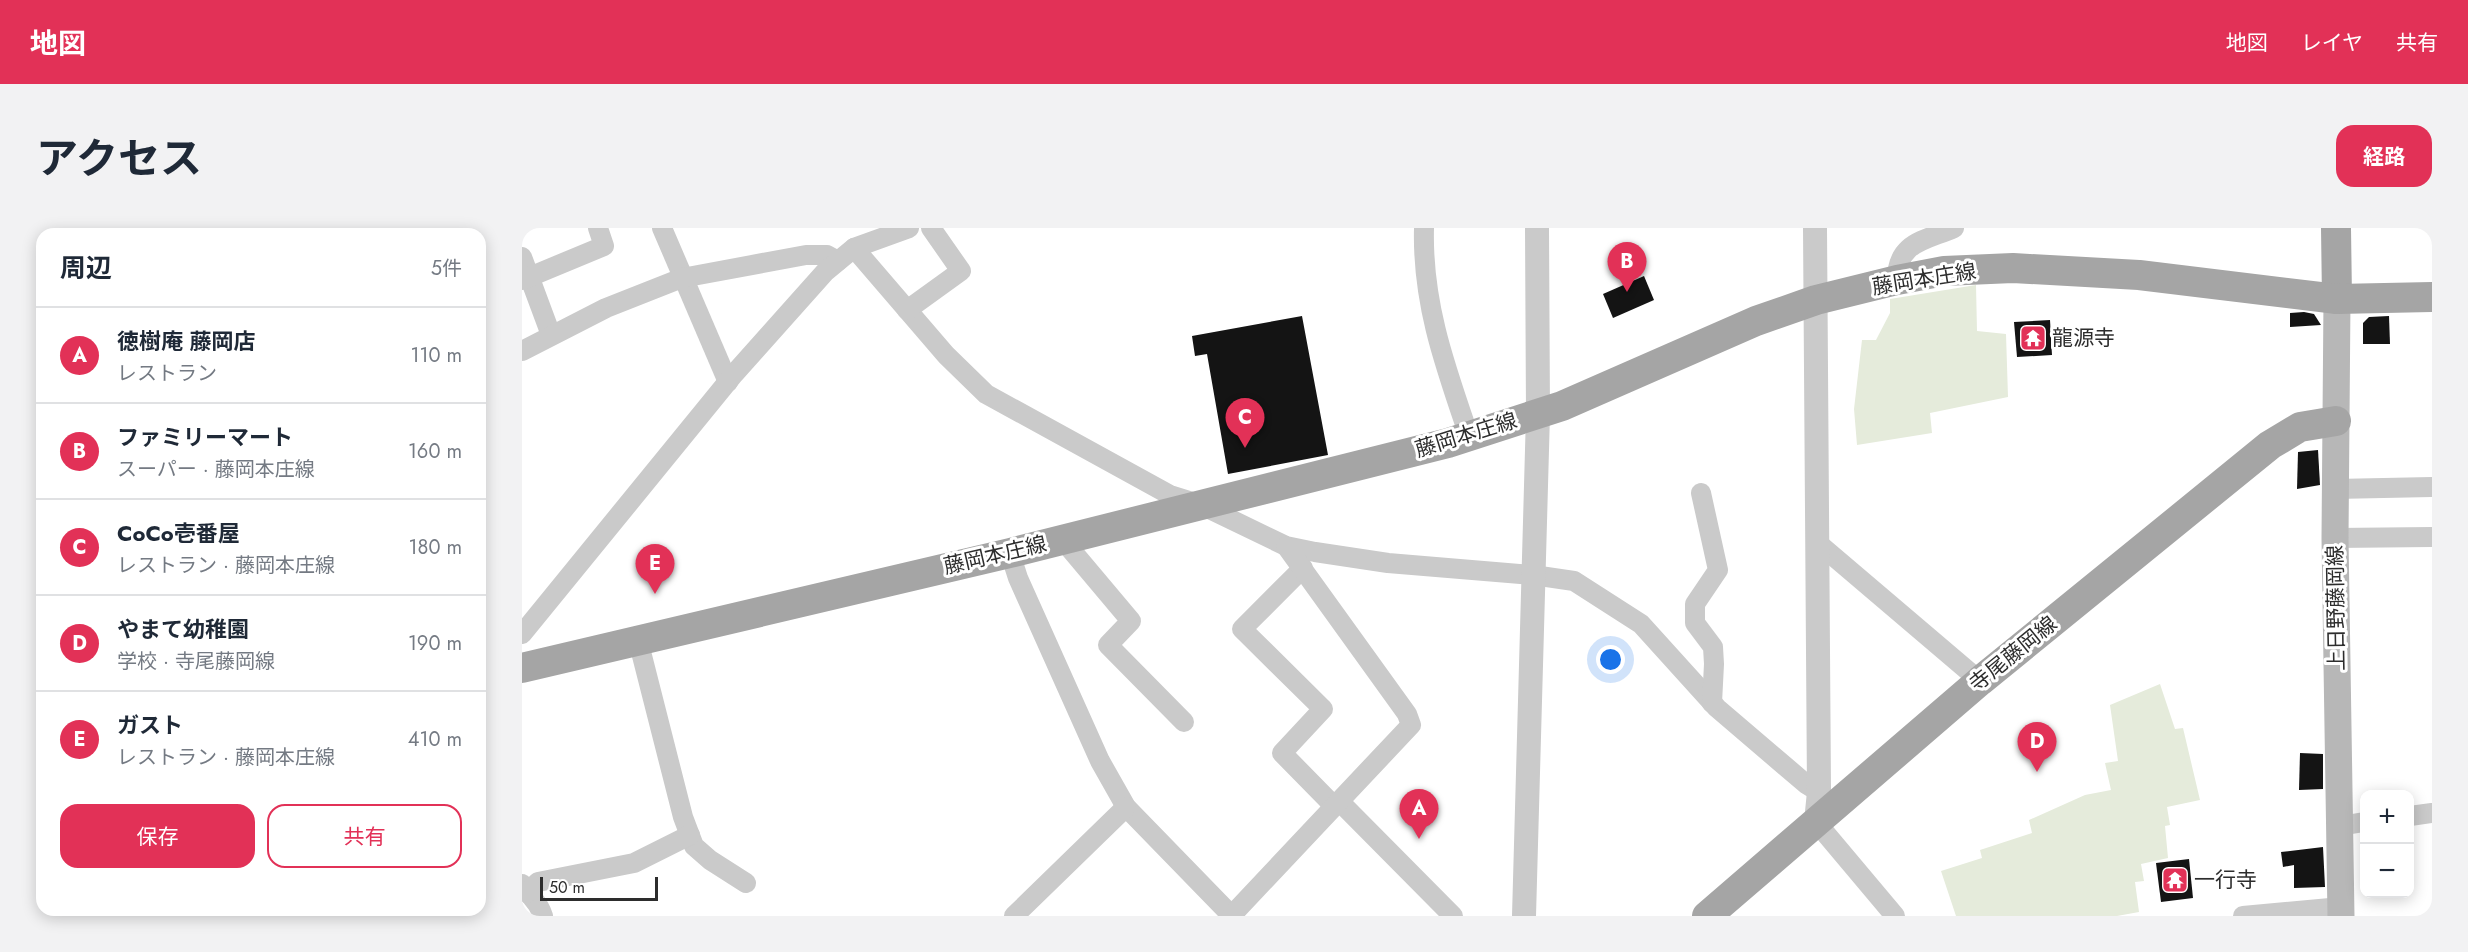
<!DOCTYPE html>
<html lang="ja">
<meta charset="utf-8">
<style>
body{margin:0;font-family:Jost,"Noto Sans JP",sans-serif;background:#f2f2f3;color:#1f2937}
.controls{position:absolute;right:18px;bottom:18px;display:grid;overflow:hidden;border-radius:12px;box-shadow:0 3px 15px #0003}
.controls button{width:54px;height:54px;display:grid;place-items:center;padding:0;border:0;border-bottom:2px solid #e0e1e3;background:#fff;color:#1f2937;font:30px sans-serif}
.scale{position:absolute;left:18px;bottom:15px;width:118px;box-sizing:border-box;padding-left:6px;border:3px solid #2d2d2d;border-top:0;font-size:16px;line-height:21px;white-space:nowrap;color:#2d2d2d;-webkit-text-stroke:4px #fff;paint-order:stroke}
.you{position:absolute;left:1089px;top:432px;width:21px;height:21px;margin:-15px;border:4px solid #fff;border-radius:50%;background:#1a73e8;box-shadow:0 0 0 9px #1a73e833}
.badge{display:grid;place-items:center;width:39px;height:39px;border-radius:50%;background:#e23157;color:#fff;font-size:20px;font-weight:700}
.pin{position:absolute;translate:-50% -50px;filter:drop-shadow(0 2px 3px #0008)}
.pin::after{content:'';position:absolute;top:32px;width:21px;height:18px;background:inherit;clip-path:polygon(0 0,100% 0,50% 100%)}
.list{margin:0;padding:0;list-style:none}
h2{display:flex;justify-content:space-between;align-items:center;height:78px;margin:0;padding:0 24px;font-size:26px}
h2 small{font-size:20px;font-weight:400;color:#747a83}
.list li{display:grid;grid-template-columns:39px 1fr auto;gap:18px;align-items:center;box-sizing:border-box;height:96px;padding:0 24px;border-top:2px solid #e0e1e3}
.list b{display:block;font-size:22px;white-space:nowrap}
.list p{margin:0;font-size:20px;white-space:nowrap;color:#747a83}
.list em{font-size:20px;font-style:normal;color:#747a83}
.actions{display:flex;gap:12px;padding:18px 24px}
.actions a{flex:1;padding:14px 0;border:2px solid #e23157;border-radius:18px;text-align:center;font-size:21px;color:#e23157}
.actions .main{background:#e23157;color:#fff}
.map{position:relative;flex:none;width:1910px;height:688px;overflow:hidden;border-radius:18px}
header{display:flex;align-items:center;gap:36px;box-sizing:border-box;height:84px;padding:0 30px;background:#e23157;color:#fff}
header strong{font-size:28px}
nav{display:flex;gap:33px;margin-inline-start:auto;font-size:21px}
.intro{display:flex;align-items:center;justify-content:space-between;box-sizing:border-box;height:144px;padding:0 36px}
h1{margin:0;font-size:42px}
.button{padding:15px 27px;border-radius:18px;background:#e23157;color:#fff;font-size:21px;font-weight:700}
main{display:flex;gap:36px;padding:0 36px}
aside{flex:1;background:#fff;border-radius:18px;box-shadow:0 3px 15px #0003}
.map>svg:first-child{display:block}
.green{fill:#e5ebdb}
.building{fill:#141414}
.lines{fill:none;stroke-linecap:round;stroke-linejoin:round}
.minor{stroke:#cacaca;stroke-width:20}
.tertiary{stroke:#cacaca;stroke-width:24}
.secondary{stroke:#b7b7b7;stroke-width:27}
.primary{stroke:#a5a5a5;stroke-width:30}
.labels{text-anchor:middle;stroke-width:6;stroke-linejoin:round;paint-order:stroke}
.street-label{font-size:21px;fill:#2d2d2d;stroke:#fff}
.poi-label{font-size:21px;fill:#2d2d2d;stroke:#fff;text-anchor:start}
</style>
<header>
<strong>地図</strong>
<nav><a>地図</a><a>レイヤ</a><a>共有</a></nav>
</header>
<div class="intro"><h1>アクセス</h1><a class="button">経路</a></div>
<main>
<aside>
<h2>周辺<small>5件</small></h2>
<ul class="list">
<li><span class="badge">A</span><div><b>徳樹庵 藤岡店</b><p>レストラン</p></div><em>110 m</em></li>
<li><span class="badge">B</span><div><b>ファミリーマート</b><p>スーパー · 藤岡本庄線</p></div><em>160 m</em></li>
<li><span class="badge">C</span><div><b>CoCo壱番屋</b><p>レストラン · 藤岡本庄線</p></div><em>180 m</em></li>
<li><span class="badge">D</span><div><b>やまて幼稚園</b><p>学校 · 寺尾藤岡線</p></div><em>190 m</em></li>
<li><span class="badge">E</span><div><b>ガスト</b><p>レストラン · 藤岡本庄線</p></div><em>410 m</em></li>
</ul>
<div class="actions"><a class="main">保存</a><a>共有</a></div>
</aside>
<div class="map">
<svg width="1910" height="688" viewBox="0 0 1910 688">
<rect width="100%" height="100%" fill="#fff"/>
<!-- green -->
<g class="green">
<polygon points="1454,57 1455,103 1484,106 1486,169 1408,185 1410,205 1335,217 1332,181 1340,112 1354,112 1368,85 1368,71"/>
<polygon points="1638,456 1653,501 1661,500 1678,572 1645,579 1648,597 1643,598 1646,630 1619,636 1622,653 1613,654 1617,684 1595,688 1434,688 1419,643 1460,630 1458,622 1510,605 1507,592 1563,567 1589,562 1583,535 1596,533 1588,477"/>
</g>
<!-- building -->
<g class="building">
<polygon points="1122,48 1132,72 1091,90 1081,66"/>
<polygon points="1782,84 1792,86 1799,97 1768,99 1768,85"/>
<polygon points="780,88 806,227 706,246 685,126 673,128 670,108"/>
<polygon points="1867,88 1868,116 1841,116 1841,95 1847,89"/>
<polygon points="1528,92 1530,127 1495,129 1492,94"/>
<polygon points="1796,222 1798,257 1775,261 1776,224"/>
<polygon points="1778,525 1801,526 1801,561 1777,562"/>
<polygon points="1801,619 1803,659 1772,660 1772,637 1761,639 1759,624"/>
<polygon points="1667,631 1671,670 1639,674 1634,635"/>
</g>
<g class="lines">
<!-- minor -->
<g class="minor">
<polyline points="140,0 206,154"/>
<path d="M902,0C900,75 923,138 947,208"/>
<polyline points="332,20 424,127 464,166 648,267 677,276 764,318 793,324 866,335 1011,347 1052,353 1119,396 1195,480 1284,556 1297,564"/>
<polyline points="0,29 29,107"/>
<polyline points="0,52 82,18 76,0"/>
<path d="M1375,52C1375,14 1402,13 1432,0"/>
<polyline points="385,82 439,43 409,0"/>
<polyline points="0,123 84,80 160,50 284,27 305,27 316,33"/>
<polyline points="1813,261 1910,259"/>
<polyline points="1179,265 1196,342 1173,376 1173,395 1191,419 1192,436 1190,475"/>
<polyline points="1813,310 1910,309"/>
<polyline points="540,311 609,393 586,417 662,494"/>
<polyline points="1297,316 1458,453"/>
<polyline points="488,325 496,350 578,533 604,579 709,687"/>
<polyline points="781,340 720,401 801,481 760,525 812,578"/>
<polyline points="0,406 212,146 303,44 332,20 387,0"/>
<polyline points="116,412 161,589 172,618 188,632 224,655"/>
<polyline points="818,574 931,688"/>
<polyline points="1888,588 1910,585"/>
<polyline points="1294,594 1373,688"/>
<polyline points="1818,598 1842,594"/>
<path d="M0,656C8,670 16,672 21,688"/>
<polyline points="5,665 16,654 112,635 168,607"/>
<polyline points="492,688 604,579"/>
<polyline points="709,688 889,497 885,486 764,318"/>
<polyline points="1721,688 1819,679"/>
</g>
<!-- tertiary -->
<g class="tertiary">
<polyline points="1293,0 1297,564 1294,594"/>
<polyline points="1002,688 1016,186 1015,0"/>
</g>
<!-- secondary -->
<polyline class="secondary" points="1815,71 1813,310 1819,688"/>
<!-- primary -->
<g class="primary">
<polyline points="1814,0 1815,71"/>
<polyline points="0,440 488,325 926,215 1040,178 1234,93 1294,72 1375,52 1422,43 1491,40 1617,47 1815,71 1910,69"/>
<polyline points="1185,688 1458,453 1748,217 1778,199 1814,193"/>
</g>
</g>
<!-- icons -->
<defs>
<symbol id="temple-square" viewBox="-11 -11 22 22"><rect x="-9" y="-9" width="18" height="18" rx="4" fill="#e23157" stroke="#fff"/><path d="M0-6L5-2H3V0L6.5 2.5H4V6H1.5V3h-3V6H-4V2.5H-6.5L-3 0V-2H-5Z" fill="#fff"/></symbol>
</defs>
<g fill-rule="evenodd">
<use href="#temple-square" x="1496" y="95" width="30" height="30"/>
<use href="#temple-square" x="1638" y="637" width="30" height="30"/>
</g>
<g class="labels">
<!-- street labels -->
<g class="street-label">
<text transform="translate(1402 51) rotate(-9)" y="7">藤岡本庄線</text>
<text transform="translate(944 207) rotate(-17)" y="7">藤岡本庄線</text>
<text transform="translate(473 327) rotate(-13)" y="7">藤岡本庄線</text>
<text transform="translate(1814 380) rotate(-91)" y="7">上日野藤岡線</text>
<text transform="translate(1491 426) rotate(-39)" y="7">寺尾藤岡線</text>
</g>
<!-- poi labels -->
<g class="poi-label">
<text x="1530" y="117">龍源寺</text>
<text x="1672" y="659">一行寺</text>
</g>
</g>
</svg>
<div class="controls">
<button>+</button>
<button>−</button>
</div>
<div class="scale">50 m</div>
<div class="you"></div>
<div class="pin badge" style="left:897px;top:611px">A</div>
<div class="pin badge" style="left:1105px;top:64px">B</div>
<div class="pin badge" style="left:723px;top:220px">C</div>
<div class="pin badge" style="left:1515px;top:544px">D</div>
<div class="pin badge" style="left:133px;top:366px">E</div>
</div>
</main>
